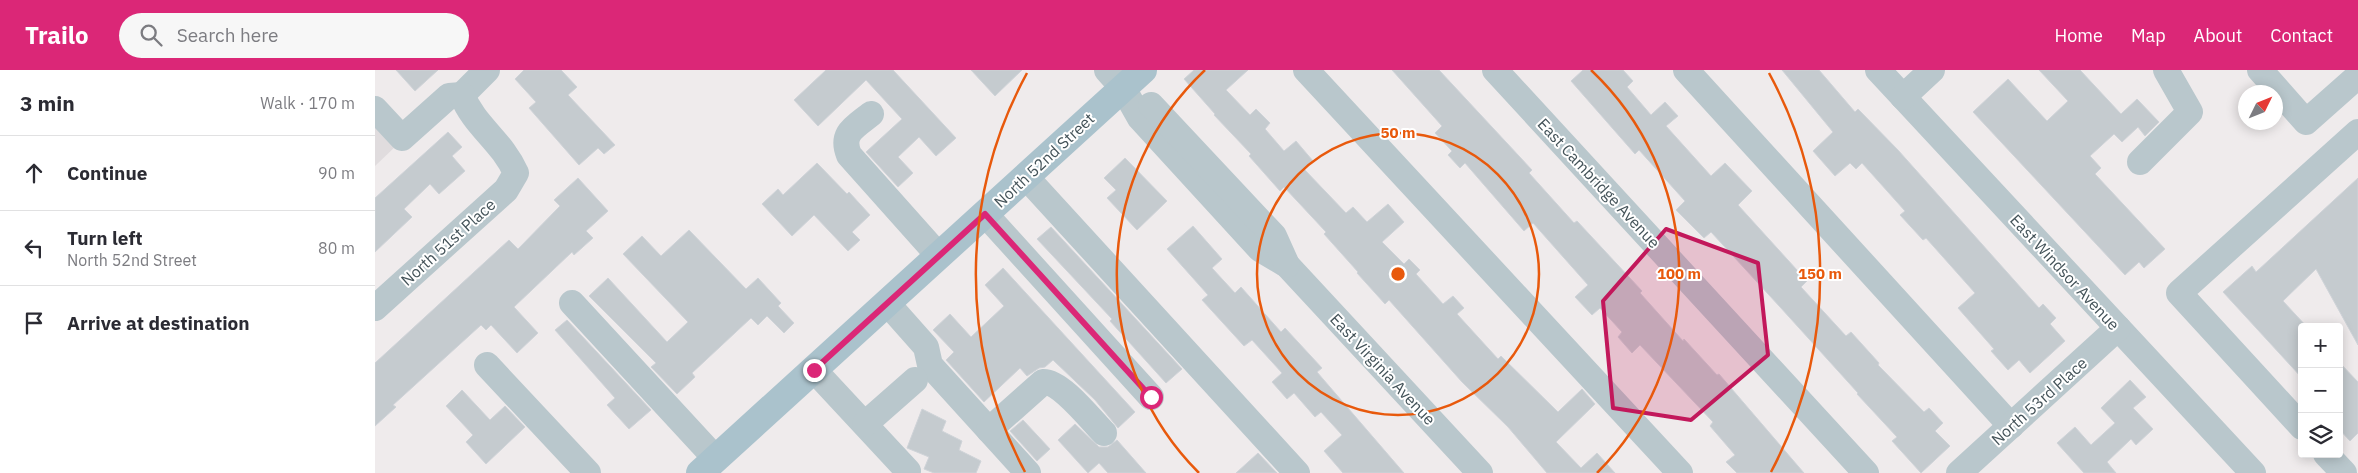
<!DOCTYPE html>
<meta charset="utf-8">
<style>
body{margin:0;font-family:"IBM Plex Sans",sans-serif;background:#f7f7f7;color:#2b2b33}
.controls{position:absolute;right:15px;bottom:15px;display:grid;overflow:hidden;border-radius:5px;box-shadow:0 2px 12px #0003}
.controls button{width:45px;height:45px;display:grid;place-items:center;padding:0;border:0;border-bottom:1px solid #e1e1e2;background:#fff;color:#2b2b33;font:25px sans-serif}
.compass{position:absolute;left:1863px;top:15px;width:45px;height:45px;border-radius:50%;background:#fff;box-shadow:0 2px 12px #0003;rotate:47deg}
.stop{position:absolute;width:15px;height:15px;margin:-11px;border:4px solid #db2777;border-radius:50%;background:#fff}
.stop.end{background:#db2777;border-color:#fff;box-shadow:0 1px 5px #0008}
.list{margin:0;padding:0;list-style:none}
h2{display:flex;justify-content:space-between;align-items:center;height:65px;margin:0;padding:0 20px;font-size:21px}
h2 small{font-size:16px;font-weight:400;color:#7c7c81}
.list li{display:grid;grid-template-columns:32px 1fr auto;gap:15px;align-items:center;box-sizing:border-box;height:75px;padding:0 20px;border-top:1px solid #e1e1e2}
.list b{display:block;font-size:19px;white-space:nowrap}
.list p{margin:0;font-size:16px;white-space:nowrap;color:#7c7c81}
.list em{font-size:16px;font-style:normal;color:#7c7c81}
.icon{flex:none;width:28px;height:28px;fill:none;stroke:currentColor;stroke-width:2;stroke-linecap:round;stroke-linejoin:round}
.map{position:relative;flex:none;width:1983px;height:403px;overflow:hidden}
header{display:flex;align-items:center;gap:30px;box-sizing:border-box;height:70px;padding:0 25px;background:#db2777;color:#fff}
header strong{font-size:24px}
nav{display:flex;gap:28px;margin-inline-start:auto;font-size:18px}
.search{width:350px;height:45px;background:#f7f7f7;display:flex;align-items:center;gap:12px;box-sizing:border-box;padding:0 18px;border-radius:28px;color:#7c7c81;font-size:19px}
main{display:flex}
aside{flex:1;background:#fff}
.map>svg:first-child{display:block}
.education{fill:#e0dcde}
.building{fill:#c5cbcf;stroke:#cfd3d8}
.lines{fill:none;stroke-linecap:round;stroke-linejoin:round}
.minor{stroke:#b9c7cc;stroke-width:26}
.major{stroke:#aac2cc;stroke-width:28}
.route{stroke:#db2777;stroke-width:6}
.marked{fill:#c2185b;fill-opacity:0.2;stroke:#c2185b;stroke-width:4;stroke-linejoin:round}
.ring{fill:none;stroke:#e8590c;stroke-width:2.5}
.labels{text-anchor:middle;stroke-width:4;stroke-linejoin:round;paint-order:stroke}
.street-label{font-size:16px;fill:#445359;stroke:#fff}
.centre{fill:#e8590c;stroke:#fff;stroke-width:2.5}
.ring-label{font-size:15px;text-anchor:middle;font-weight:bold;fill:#e8590c;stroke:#fff;stroke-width:4;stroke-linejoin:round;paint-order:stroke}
</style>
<header>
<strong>Trailo</strong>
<div class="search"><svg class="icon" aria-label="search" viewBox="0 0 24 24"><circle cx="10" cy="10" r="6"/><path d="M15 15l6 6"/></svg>Search here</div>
<nav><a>Home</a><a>Map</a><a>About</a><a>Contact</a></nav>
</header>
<main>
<aside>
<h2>3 min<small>Walk · 170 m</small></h2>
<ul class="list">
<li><svg class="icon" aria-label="ahead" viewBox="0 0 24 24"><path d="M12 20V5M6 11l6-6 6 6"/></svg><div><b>Continue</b></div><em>90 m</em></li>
<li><svg class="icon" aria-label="left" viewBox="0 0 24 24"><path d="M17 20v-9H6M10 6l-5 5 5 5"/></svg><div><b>Turn left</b><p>North 52nd Street</p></div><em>80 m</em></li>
<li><svg class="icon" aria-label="arrive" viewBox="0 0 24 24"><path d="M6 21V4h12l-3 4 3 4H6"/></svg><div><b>Arrive at destination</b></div></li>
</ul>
</aside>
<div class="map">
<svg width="1983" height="403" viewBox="0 0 1983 403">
<rect width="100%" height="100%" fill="#efebec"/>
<!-- education -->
<polygon class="education" points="0,49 23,74 0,96"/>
<!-- building -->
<g class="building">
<polygon points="21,0 63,0 40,21"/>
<polygon points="149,0 186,0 202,17 193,25 240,75 229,84 223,78 204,95 154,38 161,32 140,9"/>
<polygon points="451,0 518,0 581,68 561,86 544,67 523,87 538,103 523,117 491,82 527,49 491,10 443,56 419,30"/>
<polygon points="596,0 647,0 620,26"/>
<polygon points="819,0 873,0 851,20 875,45 881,39 895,53 890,59 909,81 921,71 938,91 929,99 971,143 978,137 992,152 1013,134 1029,152 1007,172 1029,194 1034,189 1045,200 1041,204 1068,234 1078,226 1089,238 1082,244 1123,289 1126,286 1183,342 1207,319 1220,334 1181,372 1206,398 1222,383 1240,403 1172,403 1133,357 1087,312 1014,230 1010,234 982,203 983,202 949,164 951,162 909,117 905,121 874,86 876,84 839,45 840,44 809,9"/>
<polygon points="1017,0 1064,0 1157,100 1154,103 1199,153 1202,151 1267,221 1265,223 1308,271 1309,269 1342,305 1344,304 1429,403 1362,403 1351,392 1360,385 1335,356 1338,352 1265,275 1257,283 1243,267 1247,262 1225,238 1217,245 1200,227 1213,215 1158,153 1149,161 1090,93 1085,98 1073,85 1077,81 1060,63 1067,56"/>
<polygon points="1208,0 1248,0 1258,11 1252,17 1276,45 1290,32 1303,46 1291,56 1336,106 1350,93 1377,121 1363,135 1432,211 1426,217 1471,266 1476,262 1504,293 1503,295 1549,342 1554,338 1568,353 1560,361 1575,376 1546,403 1517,371 1522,367 1482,324 1483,323 1405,237 1336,162 1329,168 1301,140 1310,131 1264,80 1260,84 1196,11"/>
<polygon points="1407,0 1444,0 1480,42 1483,39 1523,80 1664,238 1668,234 1681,248 1675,254 1690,271 1655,303 1644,290 1633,300 1616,281 1619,279 1583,238 1600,223 1551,168 1548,170 1525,145 1530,141 1487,93 1481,99 1475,93 1460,106 1438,81 1458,62"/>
<polygon points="1664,0 1705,0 1746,44 1762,29 1784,52 1770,66 1763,57 1747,72 1739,64 1715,86 1726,98 1720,104 1790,179 1769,198 1764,192 1750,205 1598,42 1633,9 1672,51 1693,31"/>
<polygon points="73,62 87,77 77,86 90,101 64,124 55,114 29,139 37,147 0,182 0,128"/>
<polygon points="750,88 792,131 762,160 732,128 741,120 729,108"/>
<polygon points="442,93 472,124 474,122 495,145 477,162 485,170 473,181 439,145 417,166 387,134 403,119 408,125"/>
<polygon points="203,108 233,141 211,161 218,168 199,185 197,182 139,237 163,263 142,283 116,255 111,260 106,255 18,335 21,337 0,356 0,293 134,170 143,179 185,136 179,130"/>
<polygon points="1983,108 1983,275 1941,199 1908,231 1932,257 1927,257 1927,308 1848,222 1877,196 1881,202"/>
<polygon points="818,156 847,189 837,198 860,223 866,217 906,262 910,258 947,298 942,302 1029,403 968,403 949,381 967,365 946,342 940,347 919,323 912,329 897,312 907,303 877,270 869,276 827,230 833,225 792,179"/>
<polygon points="676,157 807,299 791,313 735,251 737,249 662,169"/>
<polygon points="314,160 371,219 383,208 406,233 403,236 419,253 409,263 392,246 383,255 376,248 317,303 320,307 302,324 276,297 281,293 214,226 233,208 292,272 313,252 248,184 267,166 286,186"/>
<polygon points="628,198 760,342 743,358 720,330 678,290 670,297 664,298 652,306 645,298 609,332 571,290 579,282 558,260 575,244 596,267 629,236 610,215"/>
<polygon points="192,250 276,340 254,359 232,335 240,328 180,260"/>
<polygon points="1964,292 1983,312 1983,363 1975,371 1964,359"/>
<polygon points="1755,310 1771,327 1758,338 1778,359 1761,375 1756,369 1732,392 1741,403 1709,403 1682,373 1700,357 1716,375 1740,353 1726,338"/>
<polygon points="87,320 115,350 130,336 150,357 111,394 91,372 98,365 71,336"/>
<polygon points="547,339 571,351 567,361 587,371 584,380 606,391 601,403 559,403 549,399 554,387 532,378"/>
<polygon points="648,350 675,379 662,391 635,361"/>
<polygon points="700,354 724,377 733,377 742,370 771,403 733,403 724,393 713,403 683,370"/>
<polygon points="883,383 902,403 861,403"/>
</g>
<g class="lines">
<!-- minor -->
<g class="minor">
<polyline points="732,0 748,18 765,48 885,179 912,195 1105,403"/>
<polyline points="931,0 1305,403"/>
<polyline points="1120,0 1491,403"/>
<polyline points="1311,0 1636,356"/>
<polyline points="1503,0 1878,403"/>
<polyline points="1885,0 1931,52 1983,6"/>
<polyline points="87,25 112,0"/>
<polyline points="1528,27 1557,0"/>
<polyline points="776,35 899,166 912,195"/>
<polyline points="0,39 27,68 74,26 87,25"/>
<path d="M496,44C480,57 465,63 474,85L564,186"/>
<polyline points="1765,92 1815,42 1791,0"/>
<polyline points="651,107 922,403"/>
<polyline points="610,144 776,327"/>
<polyline points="197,233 341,389"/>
<polyline points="512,233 551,277 555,295 653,403"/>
<path d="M0,238L131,120L141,103C127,71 100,57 87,25"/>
<polyline points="112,295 213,403"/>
<polyline points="439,300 533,401"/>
<polyline points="490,354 540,310"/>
<polyline points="1927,357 1804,223 1983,62"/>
<path d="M614,360L668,312C686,311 716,350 729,363"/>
<polyline points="1951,384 1969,403"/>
<polyline points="1584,403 1743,258"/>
</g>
<!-- major -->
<polyline class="major" points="325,403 768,0"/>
</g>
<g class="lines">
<!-- route -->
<polyline class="route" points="439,300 610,144 776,327"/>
</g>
<!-- marked area -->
<path class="marked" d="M1291,159L1383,193L1393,285L1316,350L1238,338L1228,231Z"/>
<!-- distance rings -->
<g class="ring">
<circle cx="1023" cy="204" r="141"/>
<path d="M824 403A281 281 0 0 1 830 0M1216 0A281 281 0 0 1 1222 403"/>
<path d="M650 402A422 422 0 0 1 652 3M1394 3A422 422 0 0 1 1396 402"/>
</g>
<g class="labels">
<!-- street labels -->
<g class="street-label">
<text transform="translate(669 90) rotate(-43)" y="6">North 52nd Street</text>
<text transform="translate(1224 113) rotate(47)" y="6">East Cambridge Avenue</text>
<text transform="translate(73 172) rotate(-42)" y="6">North 51st Place</text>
<text transform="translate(1690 202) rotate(47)" y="6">East Windsor Avenue</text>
<text transform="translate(1008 299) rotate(47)" y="6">East Virginia Avenue</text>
<text transform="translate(1664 331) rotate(-42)" y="6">North 53rd Place</text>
</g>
</g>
<circle cx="1023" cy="204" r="8" class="centre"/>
<g class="ring-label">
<text x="1023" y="68">50 m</text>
<text x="1304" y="209">100 m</text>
<text x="1445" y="209">150 m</text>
</g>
</svg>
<div class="controls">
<button>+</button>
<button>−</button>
<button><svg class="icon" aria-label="layers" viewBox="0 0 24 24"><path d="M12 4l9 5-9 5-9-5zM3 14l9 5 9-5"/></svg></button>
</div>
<svg class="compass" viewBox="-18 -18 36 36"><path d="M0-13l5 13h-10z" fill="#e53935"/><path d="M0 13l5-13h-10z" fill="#7c7c81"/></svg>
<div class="stop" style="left:776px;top:327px"></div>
<div class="stop end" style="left:439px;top:300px"></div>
</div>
</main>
